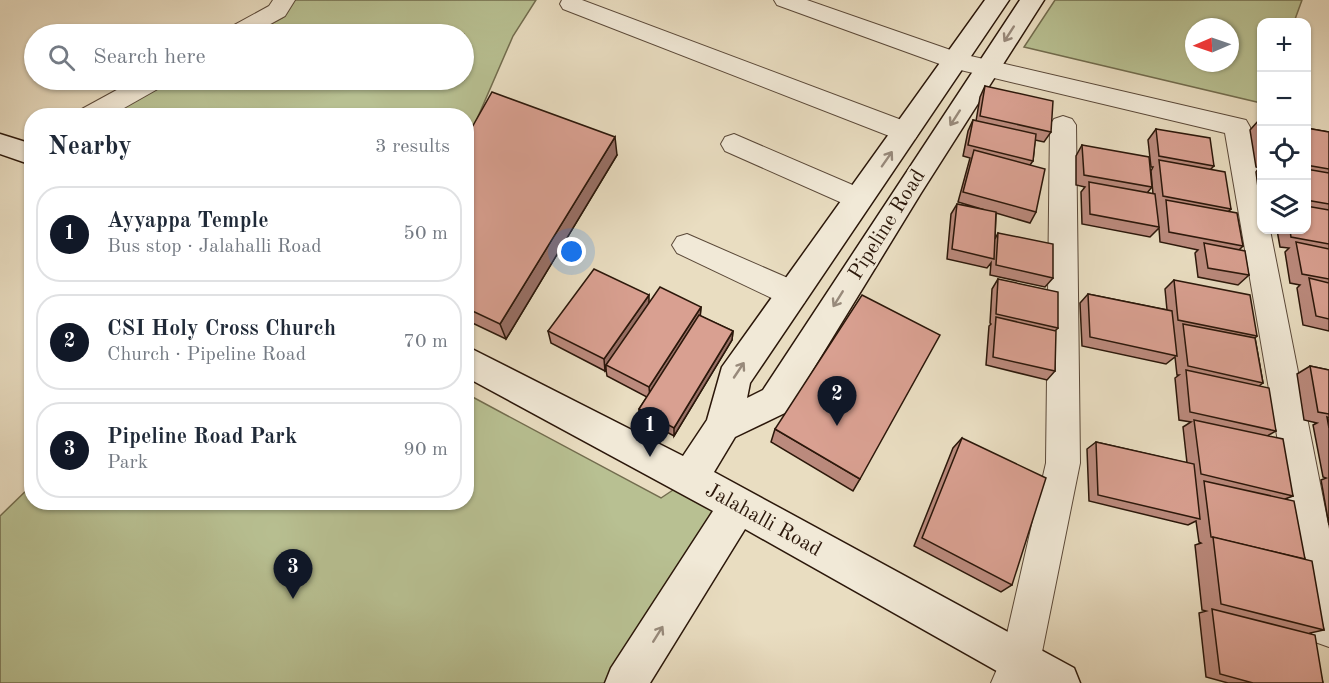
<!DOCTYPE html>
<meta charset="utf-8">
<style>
body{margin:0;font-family:"Old Standard TT",serif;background:#f6f6f7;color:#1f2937}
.controls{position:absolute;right:18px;top:18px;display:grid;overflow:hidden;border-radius:12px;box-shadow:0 2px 4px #0004}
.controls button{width:54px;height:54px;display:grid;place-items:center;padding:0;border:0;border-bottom:2px solid #e0e1e3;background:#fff;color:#1f2937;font:30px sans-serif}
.compass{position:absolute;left:1185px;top:18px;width:54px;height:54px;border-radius:50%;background:#fff;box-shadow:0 2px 4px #0004;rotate:268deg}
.you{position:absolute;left:572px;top:252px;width:21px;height:21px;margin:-15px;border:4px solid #fff;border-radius:50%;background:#1a73e8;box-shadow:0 0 0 9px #1a73e833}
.badge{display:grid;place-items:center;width:39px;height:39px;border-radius:50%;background:#111827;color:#fff;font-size:20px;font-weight:700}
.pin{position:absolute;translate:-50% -50px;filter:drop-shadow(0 2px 3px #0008)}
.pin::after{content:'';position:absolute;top:32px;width:21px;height:18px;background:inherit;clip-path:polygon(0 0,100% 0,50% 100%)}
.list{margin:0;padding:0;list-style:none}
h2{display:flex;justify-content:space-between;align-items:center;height:78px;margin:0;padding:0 24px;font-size:26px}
h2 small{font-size:20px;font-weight:400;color:#747a83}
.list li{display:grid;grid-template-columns:39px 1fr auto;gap:18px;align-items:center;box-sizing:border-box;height:96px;margin:0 12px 12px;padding:0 12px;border:2px solid #e0e1e3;border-radius:24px}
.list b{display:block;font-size:22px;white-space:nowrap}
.list p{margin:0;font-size:20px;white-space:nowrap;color:#747a83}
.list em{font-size:20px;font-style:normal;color:#747a83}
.icon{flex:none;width:33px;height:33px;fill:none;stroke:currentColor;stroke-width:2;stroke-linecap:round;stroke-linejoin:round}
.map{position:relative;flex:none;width:1329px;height:683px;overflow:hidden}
.search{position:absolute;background:#fff;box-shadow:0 2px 4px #0004;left:24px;top:24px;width:450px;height:66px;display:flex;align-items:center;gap:15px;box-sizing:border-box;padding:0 21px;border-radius:33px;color:#747a83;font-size:22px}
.panel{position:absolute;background:#fff;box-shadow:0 2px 4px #0004;left:24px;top:108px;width:450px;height:402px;border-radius:24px}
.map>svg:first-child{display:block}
.green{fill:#b8c092;stroke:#726c4e;stroke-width:1.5;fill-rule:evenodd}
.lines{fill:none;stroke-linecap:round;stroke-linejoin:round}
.minor-casing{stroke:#5a4838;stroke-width:2}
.secondary-casing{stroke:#2b170a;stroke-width:3}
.minor{fill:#f1e9d7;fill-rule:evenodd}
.secondary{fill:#f1e9d7;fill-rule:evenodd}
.wall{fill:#bb8a7d;stroke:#2b170a;stroke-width:1.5}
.shaded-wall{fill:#987066;stroke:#2b170a;stroke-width:1.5}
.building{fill:#d9a091;stroke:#2b170a;stroke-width:1.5}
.oneway{stroke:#988a7b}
.labels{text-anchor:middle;stroke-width:4.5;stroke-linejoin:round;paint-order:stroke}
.street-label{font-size:21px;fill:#2b170a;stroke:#f1e9d7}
</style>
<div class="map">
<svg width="1329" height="683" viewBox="0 0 1329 683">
<rect width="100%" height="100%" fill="#e9ddc1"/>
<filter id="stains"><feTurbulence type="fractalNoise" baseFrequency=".00333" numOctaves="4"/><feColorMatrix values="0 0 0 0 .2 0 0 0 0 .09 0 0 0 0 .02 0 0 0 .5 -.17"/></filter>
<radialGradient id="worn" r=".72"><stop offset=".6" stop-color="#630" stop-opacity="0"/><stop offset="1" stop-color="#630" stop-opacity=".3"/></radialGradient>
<!-- green -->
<g class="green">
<polygon points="293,0 536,0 513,36 467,142 466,116 107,116 171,80 464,80 464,34 252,34 282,18"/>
<path d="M1055,0H1302L1294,22H1262L1261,103L1024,47ZM1194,27H1230V63H1194Z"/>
<polygon points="467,394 661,498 679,486 728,511 617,683 0,683 0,516 31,486 32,502 466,502"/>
</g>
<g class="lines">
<defs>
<g id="minor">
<polygon points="273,0 295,0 285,16 252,34 224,34 227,29 269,6"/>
<polygon points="562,0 582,0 915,125 919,132 915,139 906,141 897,139 563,9 560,4"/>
<polygon points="774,0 807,0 962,54 1246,120 1250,127 1262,186 1262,230 1270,230 1329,529 1329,647 1315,642 1310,628 1225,133 948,67 777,5"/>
<polygon points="135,80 166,80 163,86 110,116 76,116 80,110"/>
<polygon points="1063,116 1072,119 1076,125 1080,463 1040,662 1031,683 991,683 1001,660 1046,463 1050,125 1054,119"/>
<polygon points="734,134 869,192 873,199 869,206 859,210 849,206 725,151 721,144 725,137"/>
<polygon points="687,234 804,285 808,294 804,303 793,306 782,303 677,253 672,245 677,237"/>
</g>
<g id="secondary">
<polygon points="985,0 1009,0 750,383 747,398 763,390 1020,0 1044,0 921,193 787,412 735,437 714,472 1074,668 1080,683 1018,683 745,529 650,683 605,683 611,668 713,511 466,377 466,346 683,456 707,420 722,367"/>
<polygon points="0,134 32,144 32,165 0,154"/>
</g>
</defs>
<!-- minor casing -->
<use href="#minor" class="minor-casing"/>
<!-- secondary casing -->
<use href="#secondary" class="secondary-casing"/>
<!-- minor -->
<use href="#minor" class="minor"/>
<!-- secondary -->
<use href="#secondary" class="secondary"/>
</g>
<!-- wall -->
<g class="wall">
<polygon points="985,86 1051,132 1044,142 1035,140 1033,161 1030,165 1036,212 1030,223 996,213 995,239 998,233 1053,278 1045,287 990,275 991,263 987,268 947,259 951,214 957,204 985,210 958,202 970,158 963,156 968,131 973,120 976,121 980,97"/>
<polygon points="1260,119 1262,120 1262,203 1260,203 1256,172 1259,168 1256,167 1250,130"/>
<polygon points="1306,128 1329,132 1329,331 1303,325 1297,288 1300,285 1290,283 1285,252 1289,248 1280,247 1277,230 1306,230"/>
<polygon points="1156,129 1214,166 1211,169 1231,209 1228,212 1243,246 1239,250 1249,275 1238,285 1198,277 1195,253 1198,250 1160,242 1159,228 1150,237 1082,224 1081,192 1085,187 1076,185 1076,156 1082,145 1152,187 1147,193 1153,194 1151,171 1153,167 1151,167 1148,140"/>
<polygon points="466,138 617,155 506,339 466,320"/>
<polygon points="998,279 1058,328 1055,331 1055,371 1047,380 986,365 989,326 991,324 990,323 992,289"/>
<polygon points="1174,280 1257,336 1255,338 1263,383 1259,386 1276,431 1267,436 1293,496 1285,499 1305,559 1324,630 1310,633 1323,683 1228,683 1206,677 1199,613 1206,611 1202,610 1195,545 1201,543 1199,542 1196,521 1188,525 1089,501 1087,449 1096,442 1187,463 1183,427 1191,422 1179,420 1175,378 1179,375 1177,375 1175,357 1166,364 1082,346 1080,303 1088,294 1167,310 1165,289"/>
<polygon points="649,303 701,307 700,316 733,331 732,340 674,436 639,417 639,409 647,397 607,376 606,370 605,371 551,343 548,331"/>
<polygon points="1310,366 1329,370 1329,525 1321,480 1326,478 1323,477 1313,425 1317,423 1304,420 1297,374"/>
<polygon points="775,429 860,479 853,491 771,442"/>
<polygon points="962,438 1012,585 1001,592 914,546 953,448"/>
</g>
<!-- shaded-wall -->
<g class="shaded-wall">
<polygon points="615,137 617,155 506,339 500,324"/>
<polygon points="649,295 649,308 606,365 606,370 605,371 604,359"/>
<polygon points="701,307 700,320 650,398 649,387"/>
<polygon points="733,331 732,340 674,436 674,428"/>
</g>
<!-- building -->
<g class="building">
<polygon points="985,86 1053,101 1051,132 980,116"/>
<polygon points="492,92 615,137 500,324 466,308 466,138"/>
<polygon points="973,120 1036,134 1033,161 968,145"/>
<polygon points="1306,128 1329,132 1329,169 1306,165"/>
<polygon points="1156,129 1210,138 1214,166 1159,156"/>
<polygon points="1082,145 1149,157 1152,187 1084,175"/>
<polygon points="974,150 1045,169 1036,212 963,192"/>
<polygon points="1159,160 1225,172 1231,209 1163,196"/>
<polygon points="1306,169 1329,173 1329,204 1306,200"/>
<polygon points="1089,182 1155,194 1159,227 1090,214"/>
<polygon points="1166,200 1237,213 1243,246 1169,232"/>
<polygon points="957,204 996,212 994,259 952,249"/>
<polygon points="1306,206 1329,210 1329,244 1291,237 1290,230 1306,230"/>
<polygon points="998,233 1053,244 1053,278 996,265"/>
<polygon points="1296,242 1329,249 1329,279 1302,274"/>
<polygon points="1204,243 1245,251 1249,275 1208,268"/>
<polygon points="594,269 649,295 604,359 548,331"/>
<polygon points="1309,278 1329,283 1329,319 1316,316"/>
<polygon points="998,279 1058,292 1058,328 996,314"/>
<polygon points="1174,280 1250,295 1257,336 1178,320"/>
<polygon points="660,287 701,307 649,387 606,365"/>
<polygon points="1088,294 1172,311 1177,356 1090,337"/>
<polygon points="862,295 940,335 860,479 775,429"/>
<polygon points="699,315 733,331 674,428 639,409"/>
<polygon points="996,317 1056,331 1055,371 993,357"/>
<polygon points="1183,324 1255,338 1263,383 1188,366"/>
<polygon points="1310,366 1329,370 1329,414 1318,412"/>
<polygon points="1186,370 1269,388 1276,431 1190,412"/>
<polygon points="1327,417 1329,418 1329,428"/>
<polygon points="1194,420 1283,439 1293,496 1201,474"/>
<polygon points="962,438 1046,478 1012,585 922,538"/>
<polygon points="1096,442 1194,464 1200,519 1098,495"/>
<polygon points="1204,481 1294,501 1305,559 1211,537"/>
<polygon points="1213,537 1312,561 1324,630 1221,604"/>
<polygon points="1212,609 1315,635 1323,683 1253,683 1220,674"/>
</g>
<!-- one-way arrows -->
<defs><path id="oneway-shaft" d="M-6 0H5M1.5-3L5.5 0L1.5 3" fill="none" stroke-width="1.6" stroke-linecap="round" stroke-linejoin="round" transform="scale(1.5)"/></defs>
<g class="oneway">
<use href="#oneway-shaft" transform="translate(1009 34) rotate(123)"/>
<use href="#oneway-shaft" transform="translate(955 118) rotate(123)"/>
<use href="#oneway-shaft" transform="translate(887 159) rotate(-55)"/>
<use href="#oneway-shaft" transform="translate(838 299) rotate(122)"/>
<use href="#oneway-shaft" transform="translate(739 370) rotate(-56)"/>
<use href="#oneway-shaft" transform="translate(658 634) rotate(-58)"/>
</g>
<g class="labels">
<!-- street labels -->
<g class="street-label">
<text transform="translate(886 224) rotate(-58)" y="7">Pipeline Road</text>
<text transform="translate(764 519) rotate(29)" y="7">Jalahalli Road</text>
</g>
</g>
<rect width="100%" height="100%" filter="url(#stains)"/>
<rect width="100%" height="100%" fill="url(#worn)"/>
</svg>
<div class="controls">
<button>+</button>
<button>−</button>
<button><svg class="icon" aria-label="locate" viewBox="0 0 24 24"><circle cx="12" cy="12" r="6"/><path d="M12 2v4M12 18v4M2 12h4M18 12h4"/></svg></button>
<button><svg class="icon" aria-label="layers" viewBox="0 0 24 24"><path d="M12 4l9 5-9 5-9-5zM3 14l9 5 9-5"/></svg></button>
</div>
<svg class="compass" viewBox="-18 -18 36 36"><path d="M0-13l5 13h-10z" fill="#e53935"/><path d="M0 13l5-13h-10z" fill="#747a83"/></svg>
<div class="you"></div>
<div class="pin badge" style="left:650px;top:457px">1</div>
<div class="pin badge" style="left:837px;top:426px">2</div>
<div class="pin badge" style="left:293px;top:599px">3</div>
<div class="search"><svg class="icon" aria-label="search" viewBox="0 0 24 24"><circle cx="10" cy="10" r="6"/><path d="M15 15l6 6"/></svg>Search here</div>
<section class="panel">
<h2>Nearby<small>3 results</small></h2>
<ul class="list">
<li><span class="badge">1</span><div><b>Ayyappa Temple</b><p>Bus stop · Jalahalli Road</p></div><em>50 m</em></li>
<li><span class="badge">2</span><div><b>CSI Holy Cross Church</b><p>Church · Pipeline Road</p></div><em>70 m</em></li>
<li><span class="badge">3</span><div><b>Pipeline Road Park</b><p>Park</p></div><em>90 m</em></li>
</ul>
</section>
</div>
